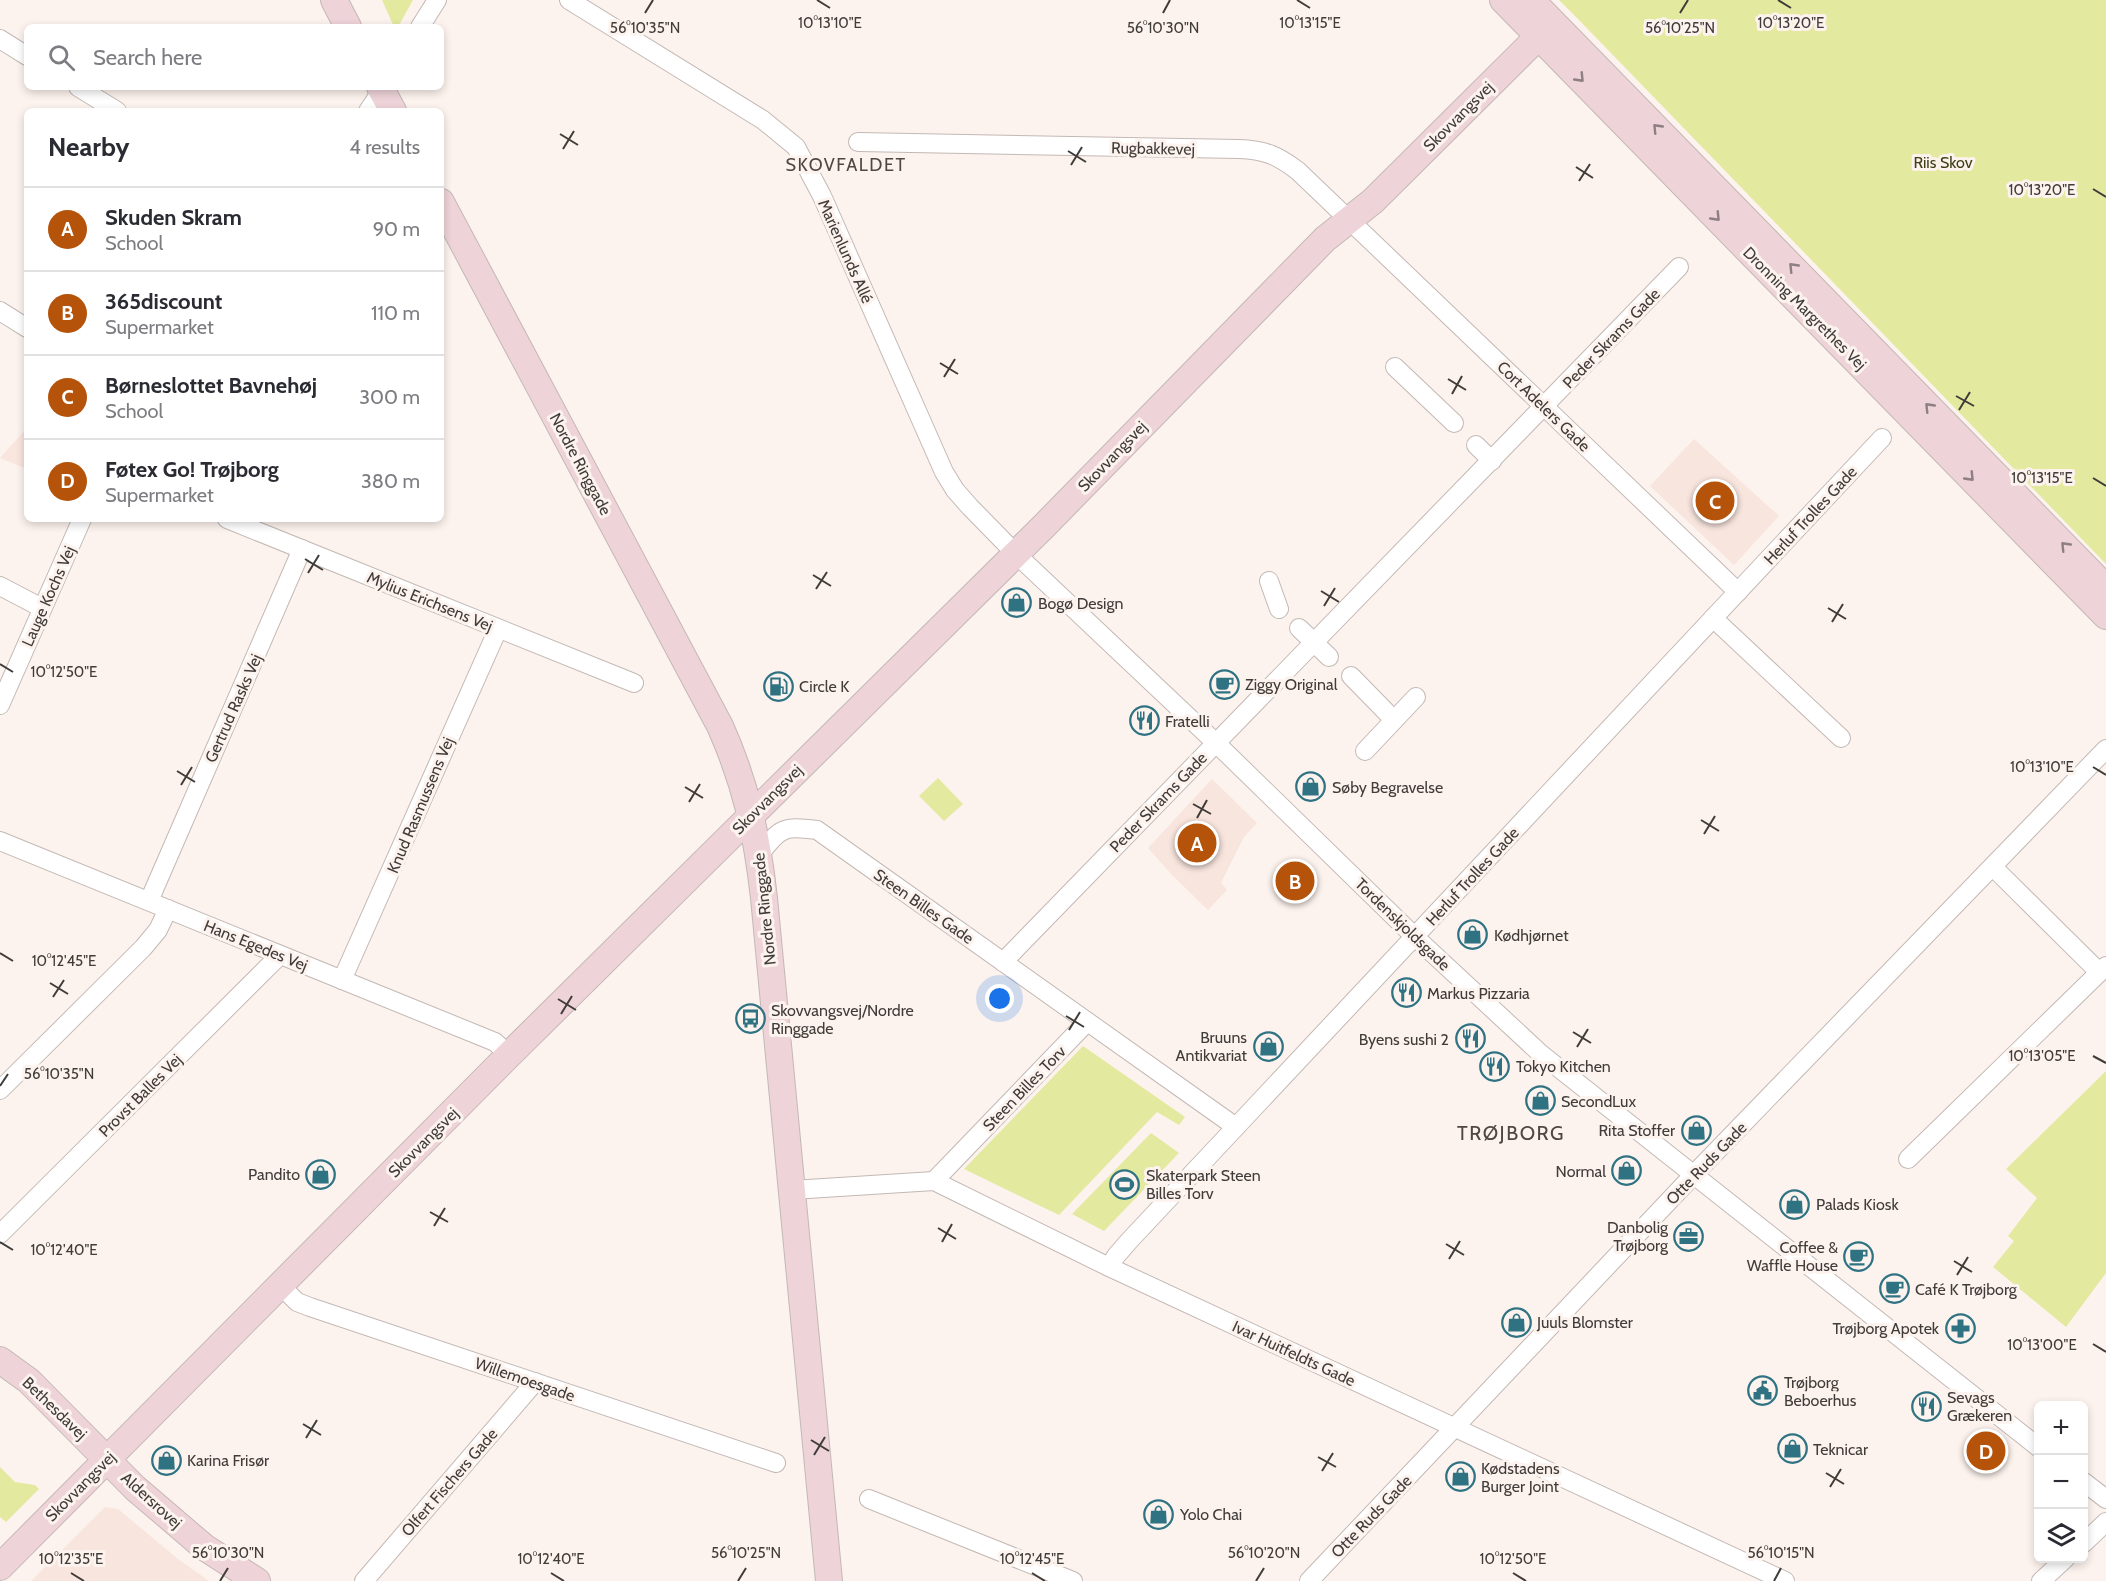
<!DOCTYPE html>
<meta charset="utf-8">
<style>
body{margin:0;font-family:Cabin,sans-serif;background:#f7f7f7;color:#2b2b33}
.controls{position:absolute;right:18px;bottom:18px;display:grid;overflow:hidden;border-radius:9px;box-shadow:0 3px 9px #0003}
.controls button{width:54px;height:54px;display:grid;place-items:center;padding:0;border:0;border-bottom:2px solid #e1e1e2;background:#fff;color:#2b2b33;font:30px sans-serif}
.you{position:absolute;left:1000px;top:999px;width:21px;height:21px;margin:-15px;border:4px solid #fff;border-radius:50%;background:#1a73e8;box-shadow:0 0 0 9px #1a73e833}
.badge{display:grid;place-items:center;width:39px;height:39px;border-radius:50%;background:#b45309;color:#fff;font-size:20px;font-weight:700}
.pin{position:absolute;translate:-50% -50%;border:3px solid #fff;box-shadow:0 2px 6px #0006}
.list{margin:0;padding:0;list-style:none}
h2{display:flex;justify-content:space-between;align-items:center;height:78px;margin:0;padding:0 24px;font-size:26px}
h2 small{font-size:20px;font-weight:400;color:#7c7c81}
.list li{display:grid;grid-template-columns:39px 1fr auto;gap:18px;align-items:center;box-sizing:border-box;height:84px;padding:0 24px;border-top:2px solid #e1e1e2}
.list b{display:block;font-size:22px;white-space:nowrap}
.list p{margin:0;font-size:20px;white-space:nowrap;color:#7c7c81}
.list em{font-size:20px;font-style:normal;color:#7c7c81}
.icon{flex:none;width:33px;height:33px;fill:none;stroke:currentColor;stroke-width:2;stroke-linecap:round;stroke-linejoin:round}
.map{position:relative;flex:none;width:2106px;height:1581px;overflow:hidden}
.search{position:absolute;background:#fff;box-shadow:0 3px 9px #0003;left:24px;top:24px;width:420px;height:66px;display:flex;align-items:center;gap:15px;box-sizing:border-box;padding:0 21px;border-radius:9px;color:#7c7c81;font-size:22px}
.panel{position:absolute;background:#fff;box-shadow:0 3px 9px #0003;left:24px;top:108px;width:420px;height:414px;border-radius:9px}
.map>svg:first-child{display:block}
.built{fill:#f8e5de}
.green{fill:#e3e99e}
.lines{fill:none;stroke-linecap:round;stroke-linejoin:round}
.street-casing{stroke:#c3b8b4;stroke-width:20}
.secondary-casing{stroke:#c3b8b4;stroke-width:28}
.street{stroke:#fff;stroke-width:18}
.secondary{stroke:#eed3d9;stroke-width:26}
.oneway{stroke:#8e8082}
.ticks{fill:none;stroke:#403c3a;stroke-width:2}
.labels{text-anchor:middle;stroke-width:6;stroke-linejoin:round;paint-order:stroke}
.street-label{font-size:16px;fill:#403c3a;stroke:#fdf3ee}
.park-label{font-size:16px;fill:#3d3f15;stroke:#fdf3ee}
.poi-label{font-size:16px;fill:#403c3a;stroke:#fdf3ee;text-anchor:start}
.neighbourhood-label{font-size:18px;letter-spacing:1.5px;fill:#504744;stroke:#fdf3ee}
.quarter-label{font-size:20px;letter-spacing:1.5px;fill:#504744;stroke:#fdf3ee}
.ticks-label{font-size:15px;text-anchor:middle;fill:#403c3a;stroke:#fdf3ee;stroke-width:6;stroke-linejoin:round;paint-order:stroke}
</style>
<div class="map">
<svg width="2106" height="1581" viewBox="0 0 2106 1581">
<rect width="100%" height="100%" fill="#fdf3ee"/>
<!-- built -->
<g class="built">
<polygon points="27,428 27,469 0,458"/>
<polygon points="1694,439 1779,516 1734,565 1650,486"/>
<polygon points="1212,779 1257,823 1244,837 1221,883 1227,890 1208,910 1173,876 1148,848"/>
<polygon points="105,1507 118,1509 178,1559 209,1581 31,1581"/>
</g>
<!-- green -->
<g class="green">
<polygon points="382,0 413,0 398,27 394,27"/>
<polygon points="1559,0 2106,0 2106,564 1578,19"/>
<polygon points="938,778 963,804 944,821 919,796"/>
<polygon points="1083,1046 1185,1117 1179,1125 1157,1112 1059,1215 964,1169"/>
<polygon points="2106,1071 2106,1273 2066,1327 1993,1267 2014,1241 2008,1236 2037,1198 2006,1169"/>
<polygon points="1151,1133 1179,1153 1104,1231 1072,1214"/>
<polygon points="0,1467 15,1482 35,1485 39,1489 6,1522 0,1517"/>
</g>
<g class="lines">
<defs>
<g id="street">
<polyline points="569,0 763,120 796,147 822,196 944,472 955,490 970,507 1016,554 1216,743 1415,937 1541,1054 2038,1447"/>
<polyline points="420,27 437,0"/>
<polyline points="0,39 27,56"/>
<polyline points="78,87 117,111"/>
<polyline points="368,111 384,87"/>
<path d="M858,142L1239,149C1265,150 1277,155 1298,171L1738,592"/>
<polyline points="0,311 27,328"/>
<polyline points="1395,367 1454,423"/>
<polyline points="1476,445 1492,461"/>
<polyline points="227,519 634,683"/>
<polyline points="1269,581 1279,609"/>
<polyline points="0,586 42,608"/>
<polyline points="1713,618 1841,738"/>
<polyline points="1299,628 1329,657"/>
<polyline points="1351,676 1394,720"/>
<polyline points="0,705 82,519"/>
<polyline points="1365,751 1416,697"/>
<polyline points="0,841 495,1042 509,1055"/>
<path d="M759,855C781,827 783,826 817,830L1236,1127"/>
<polyline points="1993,867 2099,972"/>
<polyline points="149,901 302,549"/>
<polyline points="1003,962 1679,267"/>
<polyline points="342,980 498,629"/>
<polyline points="0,1090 143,948 158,930 168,909"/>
<polyline points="1908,1159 2106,966"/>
<polyline points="934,1181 1087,1022"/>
<polyline points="792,1190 934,1181 1109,1267 1785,1581"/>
<polyline points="0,1234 280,955"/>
<polyline points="1109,1267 1116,1256 1129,1241 1882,438"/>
<polyline points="280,1285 297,1302 310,1307 776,1463"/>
<polyline points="2084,1482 2106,1499"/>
<polyline points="869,1499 1073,1581"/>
<polyline points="2084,1543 2106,1522"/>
<polyline points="364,1581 535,1382"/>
<polyline points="1309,1581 1702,1166 2106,749"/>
<polyline points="2041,1581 2066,1558"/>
</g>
<g id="secondary">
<polyline points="334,0 348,27"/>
<polyline points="1503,0 2106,616"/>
<polyline points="1531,0 2106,588"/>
<polyline points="380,87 393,111"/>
<path d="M441,202L720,726C746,784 757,835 764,898L829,1581"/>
<polyline points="0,1360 29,1381 135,1488 204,1547 257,1581"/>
<polyline points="0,1567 509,1055 1044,526 1325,239 1373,201 1539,36"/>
</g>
</defs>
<!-- street casing -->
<use href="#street" class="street-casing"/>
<!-- secondary casing -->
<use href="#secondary" class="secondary-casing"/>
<!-- street -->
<use href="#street" class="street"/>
<!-- secondary -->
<use href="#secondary" class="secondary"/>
</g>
<!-- one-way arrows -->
<defs><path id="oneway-chevron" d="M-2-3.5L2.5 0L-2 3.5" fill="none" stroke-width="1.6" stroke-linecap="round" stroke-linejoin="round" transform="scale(1.5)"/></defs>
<g class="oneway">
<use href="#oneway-chevron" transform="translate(1580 78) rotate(46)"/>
<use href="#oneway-chevron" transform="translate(1657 128) rotate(-134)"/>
<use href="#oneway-chevron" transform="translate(1716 217) rotate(46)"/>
<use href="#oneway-chevron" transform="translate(1793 267) rotate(-134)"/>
<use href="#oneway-chevron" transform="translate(1929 407) rotate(-134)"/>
<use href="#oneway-chevron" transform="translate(1970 477) rotate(46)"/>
<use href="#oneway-chevron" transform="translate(2065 546) rotate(-134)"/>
</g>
<!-- ticks -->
<path class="ticks" d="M817,0L830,8M1297,0L1310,8M1778,0L1791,8M645,13L653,0M1163,13L1170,0M1680,13L1688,0M560,134L578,145M563,149L574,131M1068,151L1086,162M1071,165L1082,147M1576,167L1593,178M1579,181L1590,164M2093,189L2106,197M940,363L958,374M944,377L955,359M1448,379L1466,390M1452,394L1462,376M1956,396L1974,406M1959,410L1970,392M2093,478L2106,486M305,559L323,570M308,573L319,555M813,575L831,586M816,589L827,572M1321,591L1339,602M1324,606L1335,588M1828,608L1846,619M1832,622L1843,604M0,664L13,672M2093,767L2106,775M177,771L195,782M181,785L192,767M685,787L703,798M689,802L700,784M1193,804L1211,814M1197,818L1207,800M1701,820L1719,831M1704,834L1715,816M0,953L13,961M50,983L68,994M53,997L64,980M558,999L576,1010M561,1014L572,996M1066,1016L1084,1027M1069,1030L1080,1012M1573,1032L1591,1043M1577,1047L1588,1029M2093,1056L2106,1063M0,1086L8,1074M430,1212L448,1222M434,1226L445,1208M938,1228L956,1239M0,1242L13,1250M942,1242L952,1224M1446,1244L1464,1255M1449,1259L1460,1241M1954,1261L1972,1272M1957,1275L1968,1257M2093,1344L2106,1352M303,1424L321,1435M306,1438L317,1420M811,1440L829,1451M814,1455L825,1437M1318,1457L1336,1467M1322,1471L1333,1453M1826,1473L1844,1484M1830,1487L1841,1469M71,1573L84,1581M551,1573L564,1581M1032,1573L1045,1581M1513,1573L1526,1581M220,1581L228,1568M738,1581L746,1568M1256,1581L1264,1568M1774,1581L1781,1568"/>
<!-- icons -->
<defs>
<symbol id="shop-ring" viewBox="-11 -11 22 22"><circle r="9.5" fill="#fdf3ee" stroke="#2f7383" stroke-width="1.5"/><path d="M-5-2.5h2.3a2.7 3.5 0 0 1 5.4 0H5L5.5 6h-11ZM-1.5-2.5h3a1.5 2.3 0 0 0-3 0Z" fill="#2f7383"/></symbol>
<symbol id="cafe-ring" viewBox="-11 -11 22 22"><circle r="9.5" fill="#fdf3ee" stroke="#2f7383" stroke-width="1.5"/><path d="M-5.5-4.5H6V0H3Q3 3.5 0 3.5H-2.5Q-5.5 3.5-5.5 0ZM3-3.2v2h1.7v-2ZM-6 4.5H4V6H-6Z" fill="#2f7383"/></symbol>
<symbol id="fuel-ring" viewBox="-11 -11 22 22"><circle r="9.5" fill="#fdf3ee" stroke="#2f7383" stroke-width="1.5"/><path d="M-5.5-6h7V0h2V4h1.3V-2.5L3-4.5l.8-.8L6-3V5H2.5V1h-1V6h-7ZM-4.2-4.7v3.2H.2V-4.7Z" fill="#2f7383"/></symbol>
<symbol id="restaurant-ring" viewBox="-11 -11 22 22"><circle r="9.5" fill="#fdf3ee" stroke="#2f7383" stroke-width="1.5"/><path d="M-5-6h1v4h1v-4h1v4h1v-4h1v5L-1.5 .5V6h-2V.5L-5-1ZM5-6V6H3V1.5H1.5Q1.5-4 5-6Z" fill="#2f7383"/></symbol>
<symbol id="bus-ring" viewBox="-11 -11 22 22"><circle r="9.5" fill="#fdf3ee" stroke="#2f7383" stroke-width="1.5"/><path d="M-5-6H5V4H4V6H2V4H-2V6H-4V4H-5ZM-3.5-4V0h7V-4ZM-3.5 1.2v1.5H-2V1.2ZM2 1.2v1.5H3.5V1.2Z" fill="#2f7383"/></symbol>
<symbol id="stadium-ring" viewBox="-11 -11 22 22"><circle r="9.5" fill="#fdf3ee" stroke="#2f7383" stroke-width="1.5"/><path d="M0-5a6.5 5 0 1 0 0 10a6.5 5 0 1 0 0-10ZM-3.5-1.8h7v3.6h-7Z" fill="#2f7383"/></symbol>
<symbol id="office-ring" viewBox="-11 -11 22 22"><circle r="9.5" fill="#fdf3ee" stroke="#2f7383" stroke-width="1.5"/><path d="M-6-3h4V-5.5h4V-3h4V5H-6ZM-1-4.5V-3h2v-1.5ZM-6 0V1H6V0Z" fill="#2f7383"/></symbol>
<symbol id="pharmacy-ring" viewBox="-11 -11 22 22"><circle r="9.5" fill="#fdf3ee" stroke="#2f7383" stroke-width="1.5"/><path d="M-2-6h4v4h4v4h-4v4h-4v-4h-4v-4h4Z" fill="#2f7383"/></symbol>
<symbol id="civic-ring" viewBox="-11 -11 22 22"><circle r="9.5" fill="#fdf3ee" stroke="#2f7383" stroke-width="1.5"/><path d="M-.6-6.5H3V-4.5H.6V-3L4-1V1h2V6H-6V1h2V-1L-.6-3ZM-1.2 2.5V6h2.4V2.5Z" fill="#2f7383"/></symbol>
</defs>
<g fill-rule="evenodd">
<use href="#shop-ring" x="1000" y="586" width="33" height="33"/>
<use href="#cafe-ring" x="1208" y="668" width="33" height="33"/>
<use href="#fuel-ring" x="762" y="670" width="33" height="33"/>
<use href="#restaurant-ring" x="1128" y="704" width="33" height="33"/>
<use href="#shop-ring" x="1294" y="770" width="33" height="33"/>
<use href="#shop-ring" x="1456" y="918" width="33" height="33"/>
<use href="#restaurant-ring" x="1390" y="976" width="33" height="33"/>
<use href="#bus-ring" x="734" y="1002" width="33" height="33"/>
<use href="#restaurant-ring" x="1454" y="1022" width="33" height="33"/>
<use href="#shop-ring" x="1252" y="1030" width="33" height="33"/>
<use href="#restaurant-ring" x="1478" y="1050" width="33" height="33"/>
<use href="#shop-ring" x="1524" y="1084" width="33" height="33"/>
<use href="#shop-ring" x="1680" y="1114" width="33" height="33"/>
<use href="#shop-ring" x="1610" y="1154" width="33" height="33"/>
<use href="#shop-ring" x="304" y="1158" width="33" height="33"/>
<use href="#stadium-ring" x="1108" y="1168" width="33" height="33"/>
<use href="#shop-ring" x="1778" y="1188" width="33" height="33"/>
<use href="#office-ring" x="1672" y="1220" width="33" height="33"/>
<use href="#cafe-ring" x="1842" y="1240" width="33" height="33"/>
<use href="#cafe-ring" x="1878" y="1272" width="33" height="33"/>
<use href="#shop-ring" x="1500" y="1306" width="33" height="33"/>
<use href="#pharmacy-ring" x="1944" y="1312" width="33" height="33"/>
<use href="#civic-ring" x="1746" y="1374" width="33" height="33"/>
<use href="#restaurant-ring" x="1910" y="1390" width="33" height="33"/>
<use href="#shop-ring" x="1776" y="1432" width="33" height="33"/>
<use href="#shop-ring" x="150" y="1444" width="33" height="33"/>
<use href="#shop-ring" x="1444" y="1460" width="33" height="33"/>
<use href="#shop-ring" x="1142" y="1498" width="33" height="33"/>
</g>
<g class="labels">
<!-- street labels -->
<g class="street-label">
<text transform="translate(1458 116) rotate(-45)" y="6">Skovvangsvej</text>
<text transform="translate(1153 148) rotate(1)" y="6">Rugbakkevej</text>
<text transform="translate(846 251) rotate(66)" y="6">Marienlunds Allé</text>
<text transform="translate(1805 308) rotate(45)" y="6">Dronning Margrethes Vej</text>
<text transform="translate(1611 338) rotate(-46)" y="6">Peder Skrams Gade</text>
<text transform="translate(1544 406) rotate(44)" y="6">Cort Adelers Gade</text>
<text transform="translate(1112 456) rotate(-46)" y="6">Skovvangsvej</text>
<text transform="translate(581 464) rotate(62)" y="6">Nordre Ringgade</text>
<text transform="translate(1810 515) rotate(-47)" y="6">Herluf Trolles Gade</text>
<text transform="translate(48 596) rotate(-66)" y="6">Lauge Kochs Vej</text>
<text transform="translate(430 601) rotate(22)" y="6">Mylius Erichsens Vej</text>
<text transform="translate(233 708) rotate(-66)" y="6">Gertrud Rasks Vej</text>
<text transform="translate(767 799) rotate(-45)" y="6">Skovvangsvej</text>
<text transform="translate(1158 802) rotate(-46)" y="6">Peder Skrams Gade</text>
<text transform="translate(420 805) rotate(-67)" y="6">Knud Rasmussens Vej</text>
<text transform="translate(1472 876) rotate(-47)" y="6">Herluf Trolles Gade</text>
<text transform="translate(924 906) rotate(35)" y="6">Steen Billes Gade</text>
<text transform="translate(764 909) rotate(-96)" y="6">Nordre Ringgade</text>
<text transform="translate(1403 924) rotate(44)" y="6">Tordenskjoldsgade</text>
<text transform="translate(256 945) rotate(22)" y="6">Hans Egedes Vej</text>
<text transform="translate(1024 1088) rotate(-46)" y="6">Steen Billes Torv</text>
<text transform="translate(140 1095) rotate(-45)" y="6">Provst Balles Vej</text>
<text transform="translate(423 1142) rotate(-45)" y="6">Skovvangsvej</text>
<text transform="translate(1706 1163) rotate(-46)" y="6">Otte Ruds Gade</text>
<text transform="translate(1294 1353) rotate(25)" y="6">Ivar Huitfeldts Gade</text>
<text transform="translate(525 1379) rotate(19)" y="6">Willemoesgade</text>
<text transform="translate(55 1408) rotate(44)" y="6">Bethesdavej</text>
<text transform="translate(449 1482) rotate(-49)" y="6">Olfert Fischers Gade</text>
<text transform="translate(80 1486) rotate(-45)" y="6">Skovvangsvej</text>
<text transform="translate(152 1500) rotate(42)" y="6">Aldersrovej</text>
<text transform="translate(1371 1516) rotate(-46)" y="6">Otte Ruds Gade</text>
</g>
<!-- park labels -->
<g class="park-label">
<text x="1943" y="168">Riis Skov</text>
</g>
<!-- poi labels -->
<g class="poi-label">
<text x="1038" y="609">Bogø Design</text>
<text x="1245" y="690">Ziggy Original</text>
<text x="799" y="692">Circle K</text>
<text x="1165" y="727">Fratelli</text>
<text x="1332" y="793">Søby Begravelse</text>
<text x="1494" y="941">Kødhjørnet</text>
<text x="1427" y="999">Markus Pizzaria</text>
<text x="771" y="1016">Skovvangsvej/Nordre<tspan x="771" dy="18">Ringgade</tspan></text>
<text x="1247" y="1043" text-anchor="end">Bruuns<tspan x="1247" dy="18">Antikvariat</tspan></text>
<text x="1449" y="1045" text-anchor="end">Byens sushi 2</text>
<text x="1516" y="1072">Tokyo Kitchen</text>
<text x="1561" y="1107">SecondLux</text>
<text x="1675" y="1136" text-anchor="end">Rita Stoffer</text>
<text x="1606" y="1177" text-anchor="end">Normal</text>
<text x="300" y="1180" text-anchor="end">Pandito</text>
<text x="1146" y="1181">Skaterpark Steen<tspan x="1146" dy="18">Billes Torv</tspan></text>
<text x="1816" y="1210">Palads Kiosk</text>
<text x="1668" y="1233" text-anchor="end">Danbolig<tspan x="1668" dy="18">Trøjborg</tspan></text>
<text x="1838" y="1253" text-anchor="end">Coffee &amp;<tspan x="1838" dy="18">Waffle House</tspan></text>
<text x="1915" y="1295">Café K Trøjborg</text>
<text x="1537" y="1328">Juuls Blomster</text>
<text x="1939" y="1334" text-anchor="end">Trøjborg Apotek</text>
<text x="1784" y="1388">Trøjborg<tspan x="1784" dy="18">Beboerhus</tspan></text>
<text x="1947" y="1403">Sevags<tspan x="1947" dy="18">Grækeren</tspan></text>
<text x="1813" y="1455">Teknicar</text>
<text x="187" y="1466">Karina Frisør</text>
<text x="1481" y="1474">Kødstadens<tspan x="1481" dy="18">Burger Joint</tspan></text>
<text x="1180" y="1520">Yolo Chai</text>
</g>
<!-- neighbourhood labels -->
<g class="neighbourhood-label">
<text x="846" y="171">SKOVFALDET</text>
</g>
<!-- quarter labels -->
<g class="quarter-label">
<text x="1511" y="1140">TRØJBORG</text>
</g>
</g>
<g class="ticks-label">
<text x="1791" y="28">10°13'20"E</text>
<text x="1310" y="28">10°13'15"E</text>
<text x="830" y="28">10°13'10"E</text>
<text x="645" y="33">56°10'35"N</text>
<text x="1163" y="33">56°10'30"N</text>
<text x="1680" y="33">56°10'25"N</text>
<text x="2042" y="195">10°13'20"E</text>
<text x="2042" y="483">10°13'15"E</text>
<text x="64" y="677">10°12'50"E</text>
<text x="2042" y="772">10°13'10"E</text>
<text x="64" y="966">10°12'45"E</text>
<text x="2042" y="1061">10°13'05"E</text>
<text x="59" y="1079">56°10'35"N</text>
<text x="64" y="1255">10°12'40"E</text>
<text x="2042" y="1350">10°13'00"E</text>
<text x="228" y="1558">56°10'30"N</text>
<text x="746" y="1558">56°10'25"N</text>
<text x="1264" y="1558">56°10'20"N</text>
<text x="1781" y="1558">56°10'15"N</text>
<text x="71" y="1564">10°12'35"E</text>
<text x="551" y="1564">10°12'40"E</text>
<text x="1032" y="1564">10°12'45"E</text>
<text x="1513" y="1564">10°12'50"E</text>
</g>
</svg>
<div class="controls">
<button>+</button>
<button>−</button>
<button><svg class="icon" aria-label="layers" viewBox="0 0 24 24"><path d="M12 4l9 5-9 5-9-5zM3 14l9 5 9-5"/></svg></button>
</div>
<div class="you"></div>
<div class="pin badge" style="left:1197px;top:843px">A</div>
<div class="pin badge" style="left:1295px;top:881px">B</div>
<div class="pin badge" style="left:1715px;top:501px">C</div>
<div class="pin badge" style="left:1986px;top:1451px">D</div>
<div class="search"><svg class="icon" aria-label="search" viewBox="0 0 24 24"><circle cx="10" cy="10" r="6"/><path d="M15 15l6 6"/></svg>Search here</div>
<section class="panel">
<h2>Nearby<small>4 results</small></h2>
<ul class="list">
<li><span class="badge">A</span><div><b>Skuden Skram</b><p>School</p></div><em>90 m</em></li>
<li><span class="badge">B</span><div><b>365discount</b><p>Supermarket</p></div><em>110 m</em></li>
<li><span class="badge">C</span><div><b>Børneslottet Bavnehøj</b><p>School</p></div><em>300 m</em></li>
<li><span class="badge">D</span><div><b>Føtex Go! Trøjborg</b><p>Supermarket</p></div><em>380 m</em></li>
</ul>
</section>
</div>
